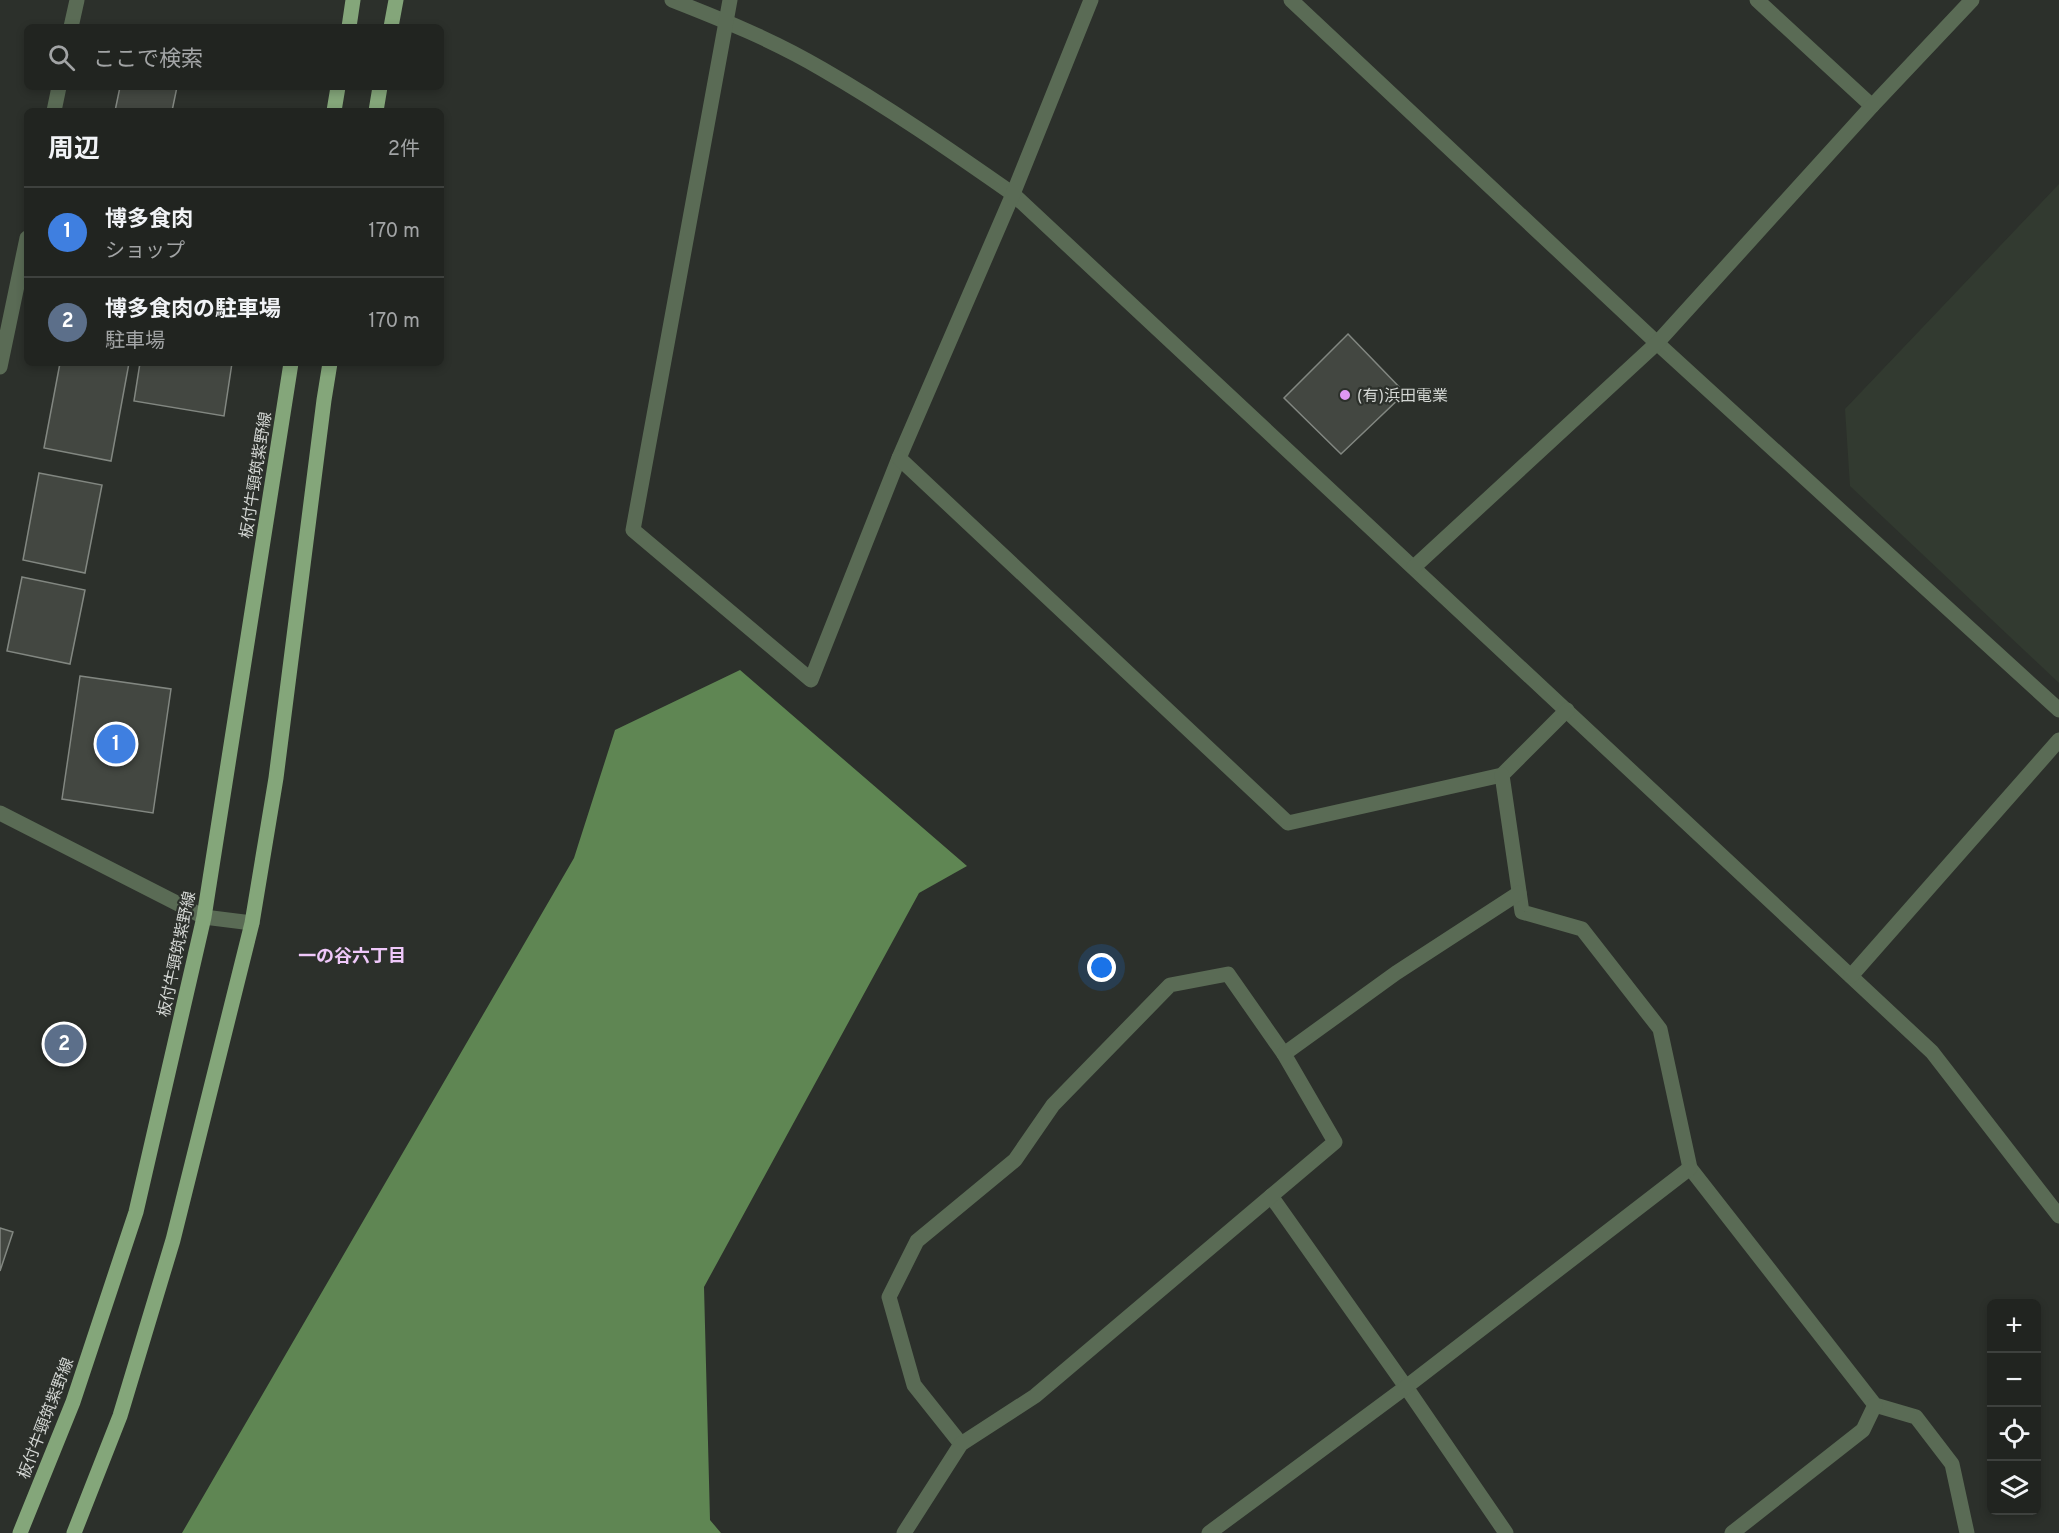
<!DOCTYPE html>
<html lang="ja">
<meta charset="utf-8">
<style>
body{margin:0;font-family:Overpass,"Noto Sans JP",sans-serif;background:#2d302d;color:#f1f3f6}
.controls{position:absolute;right:18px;bottom:18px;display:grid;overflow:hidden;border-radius:9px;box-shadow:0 3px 9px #0003}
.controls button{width:54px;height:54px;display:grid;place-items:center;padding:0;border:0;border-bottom:2px solid #3e413e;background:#212420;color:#f1f3f6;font:30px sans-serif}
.you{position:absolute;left:1102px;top:968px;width:21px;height:21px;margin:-15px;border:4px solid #fff;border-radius:50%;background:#1a73e8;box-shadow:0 0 0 9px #1a73e833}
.badge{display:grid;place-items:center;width:39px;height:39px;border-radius:50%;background:#d93025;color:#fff;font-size:20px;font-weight:700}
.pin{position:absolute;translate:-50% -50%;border:3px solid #fff;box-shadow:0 2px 6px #0006}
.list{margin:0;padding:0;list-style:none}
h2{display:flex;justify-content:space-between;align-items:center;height:78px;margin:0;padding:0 24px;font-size:26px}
h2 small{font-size:20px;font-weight:400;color:#a2a4a5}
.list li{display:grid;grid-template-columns:39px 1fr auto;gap:18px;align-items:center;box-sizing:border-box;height:90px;padding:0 24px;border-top:2px solid #3e413e}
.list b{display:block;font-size:22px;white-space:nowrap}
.list p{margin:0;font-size:20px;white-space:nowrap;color:#a2a4a5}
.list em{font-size:20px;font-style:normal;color:#a2a4a5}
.icon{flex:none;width:33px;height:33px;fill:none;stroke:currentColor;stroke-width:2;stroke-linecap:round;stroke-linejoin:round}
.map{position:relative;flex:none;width:2059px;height:1533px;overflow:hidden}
.search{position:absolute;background:#212420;box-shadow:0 3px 9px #0003;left:24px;top:24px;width:420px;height:66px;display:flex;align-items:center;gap:15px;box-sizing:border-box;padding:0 21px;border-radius:9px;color:#a2a4a5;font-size:22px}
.panel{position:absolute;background:#212420;box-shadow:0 3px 9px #0003;left:24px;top:108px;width:420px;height:258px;border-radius:9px}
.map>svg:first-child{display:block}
.built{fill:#323a30}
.water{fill:#5f8653}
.building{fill:#434741;stroke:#828781;stroke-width:1.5}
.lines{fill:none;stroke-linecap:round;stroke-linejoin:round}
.minor{stroke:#5a6b55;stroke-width:15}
.major{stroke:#84a67a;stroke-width:15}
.poi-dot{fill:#de98f2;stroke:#2c302b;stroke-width:2}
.labels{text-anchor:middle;stroke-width:4.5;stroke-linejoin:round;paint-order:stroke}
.poi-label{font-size:16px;fill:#d3d6d3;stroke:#2c302b;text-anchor:start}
.street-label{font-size:16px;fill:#d3d6d3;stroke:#2c302b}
.neighbourhood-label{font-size:18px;font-weight:bold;fill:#efc8fa;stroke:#2c302b}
</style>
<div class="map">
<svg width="2059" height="1533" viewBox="0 0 2059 1533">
<rect width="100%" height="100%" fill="#2c302b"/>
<!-- built -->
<polygon class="built" points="2059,184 2059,683 1850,486 1845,409"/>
<!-- water -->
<polygon class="water" points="740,670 967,866 919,893 704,1287 710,1520 721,1533 182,1533 574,858 615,730"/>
<!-- building -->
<g class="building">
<polygon points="120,87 177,87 172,111 115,111"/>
<polygon points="1348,334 1405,393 1341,454 1284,398"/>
<polygon points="60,363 129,363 111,461 44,448"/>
<polygon points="140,363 232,363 224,416 134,401"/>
<polygon points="39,473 102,485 85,573 23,560"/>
<polygon points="22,577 85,590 70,664 7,651"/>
<polygon points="80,676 171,689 153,813 62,799"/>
<polygon points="0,1228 13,1232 0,1271"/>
</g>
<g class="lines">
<!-- minor -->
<g class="minor">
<path d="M672,0C723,20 775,41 822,69C888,107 950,150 1013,194L1932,1052L2059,1216"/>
<polyline points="730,0 633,530 811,680 899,458 1013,194 1091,0"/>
<polyline points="1291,0 1657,343 2059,710"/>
<polyline points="1757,0 1872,106"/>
<polyline points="71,27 77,0"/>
<polyline points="54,111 59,87"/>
<polyline points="0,367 27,238"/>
<polyline points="899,458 1288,823 1502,775 1567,710"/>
<polyline points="1414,567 1657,343 1872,106 1972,0"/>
<polyline points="1502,775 1522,912 1582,929 1660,1029 1690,1168 1875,1405 1916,1417 1952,1464 1967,1533"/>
<polyline points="0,813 204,917 252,923"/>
<polyline points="1851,976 2059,740"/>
<polyline points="1271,1196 1406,1387 1506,1533"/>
<polyline points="961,1444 914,1385 889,1297 917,1241 1015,1160 1053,1105 1170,985 1228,974 1284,1054"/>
<polyline points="904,1533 961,1444 1035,1396 1335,1142 1284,1054 1396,973 1519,893"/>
<polyline points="1209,1533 1406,1387 1690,1168"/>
<polyline points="1732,1533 1863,1430 1875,1405"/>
</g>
<!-- major -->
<g class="major">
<polyline points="349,27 353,0"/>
<polyline points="391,27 396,0"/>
<polyline points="334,111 338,87"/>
<polyline points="376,111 380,87"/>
<polyline points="20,1533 73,1402 136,1212 204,917 291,363"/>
<polyline points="74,1533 120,1416 173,1240 252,923 276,778 324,400 330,363"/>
</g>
</g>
<!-- markers -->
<circle class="poi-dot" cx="1345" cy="395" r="6"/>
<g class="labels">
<!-- poi labels -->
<g class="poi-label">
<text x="1357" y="401">(有)浜田電業</text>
</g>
<!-- street labels -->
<g class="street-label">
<text transform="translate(255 475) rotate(-81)" y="6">板付牛頸筑紫野線</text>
<text transform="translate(176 954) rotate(-78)" y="6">板付牛頸筑紫野線</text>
<text transform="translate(45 1418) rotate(-69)" y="6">板付牛頸筑紫野線</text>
</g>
<!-- neighbourhood labels -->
<g class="neighbourhood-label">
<text x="352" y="962">一の谷六丁目</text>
</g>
</g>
</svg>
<div class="controls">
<button>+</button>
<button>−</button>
<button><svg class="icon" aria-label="locate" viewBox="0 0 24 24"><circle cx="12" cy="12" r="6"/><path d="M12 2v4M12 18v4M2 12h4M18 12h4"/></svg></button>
<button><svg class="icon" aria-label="layers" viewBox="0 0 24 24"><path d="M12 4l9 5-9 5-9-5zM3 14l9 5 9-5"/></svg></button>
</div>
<div class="you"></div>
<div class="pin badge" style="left:116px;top:744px;background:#3f7fe0">1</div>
<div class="pin badge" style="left:64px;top:1044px;background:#5c6f8a">2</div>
<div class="search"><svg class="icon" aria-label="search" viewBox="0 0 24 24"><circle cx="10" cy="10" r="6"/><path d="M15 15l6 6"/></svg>ここで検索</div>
<section class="panel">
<h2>周辺<small>2件</small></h2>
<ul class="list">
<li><span class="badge" style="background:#3f7fe0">1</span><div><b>博多食肉</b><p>ショップ</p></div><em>170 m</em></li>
<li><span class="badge" style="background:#5c6f8a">2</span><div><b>博多食肉の駐車場</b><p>駐車場</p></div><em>170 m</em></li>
</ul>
</section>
</div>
